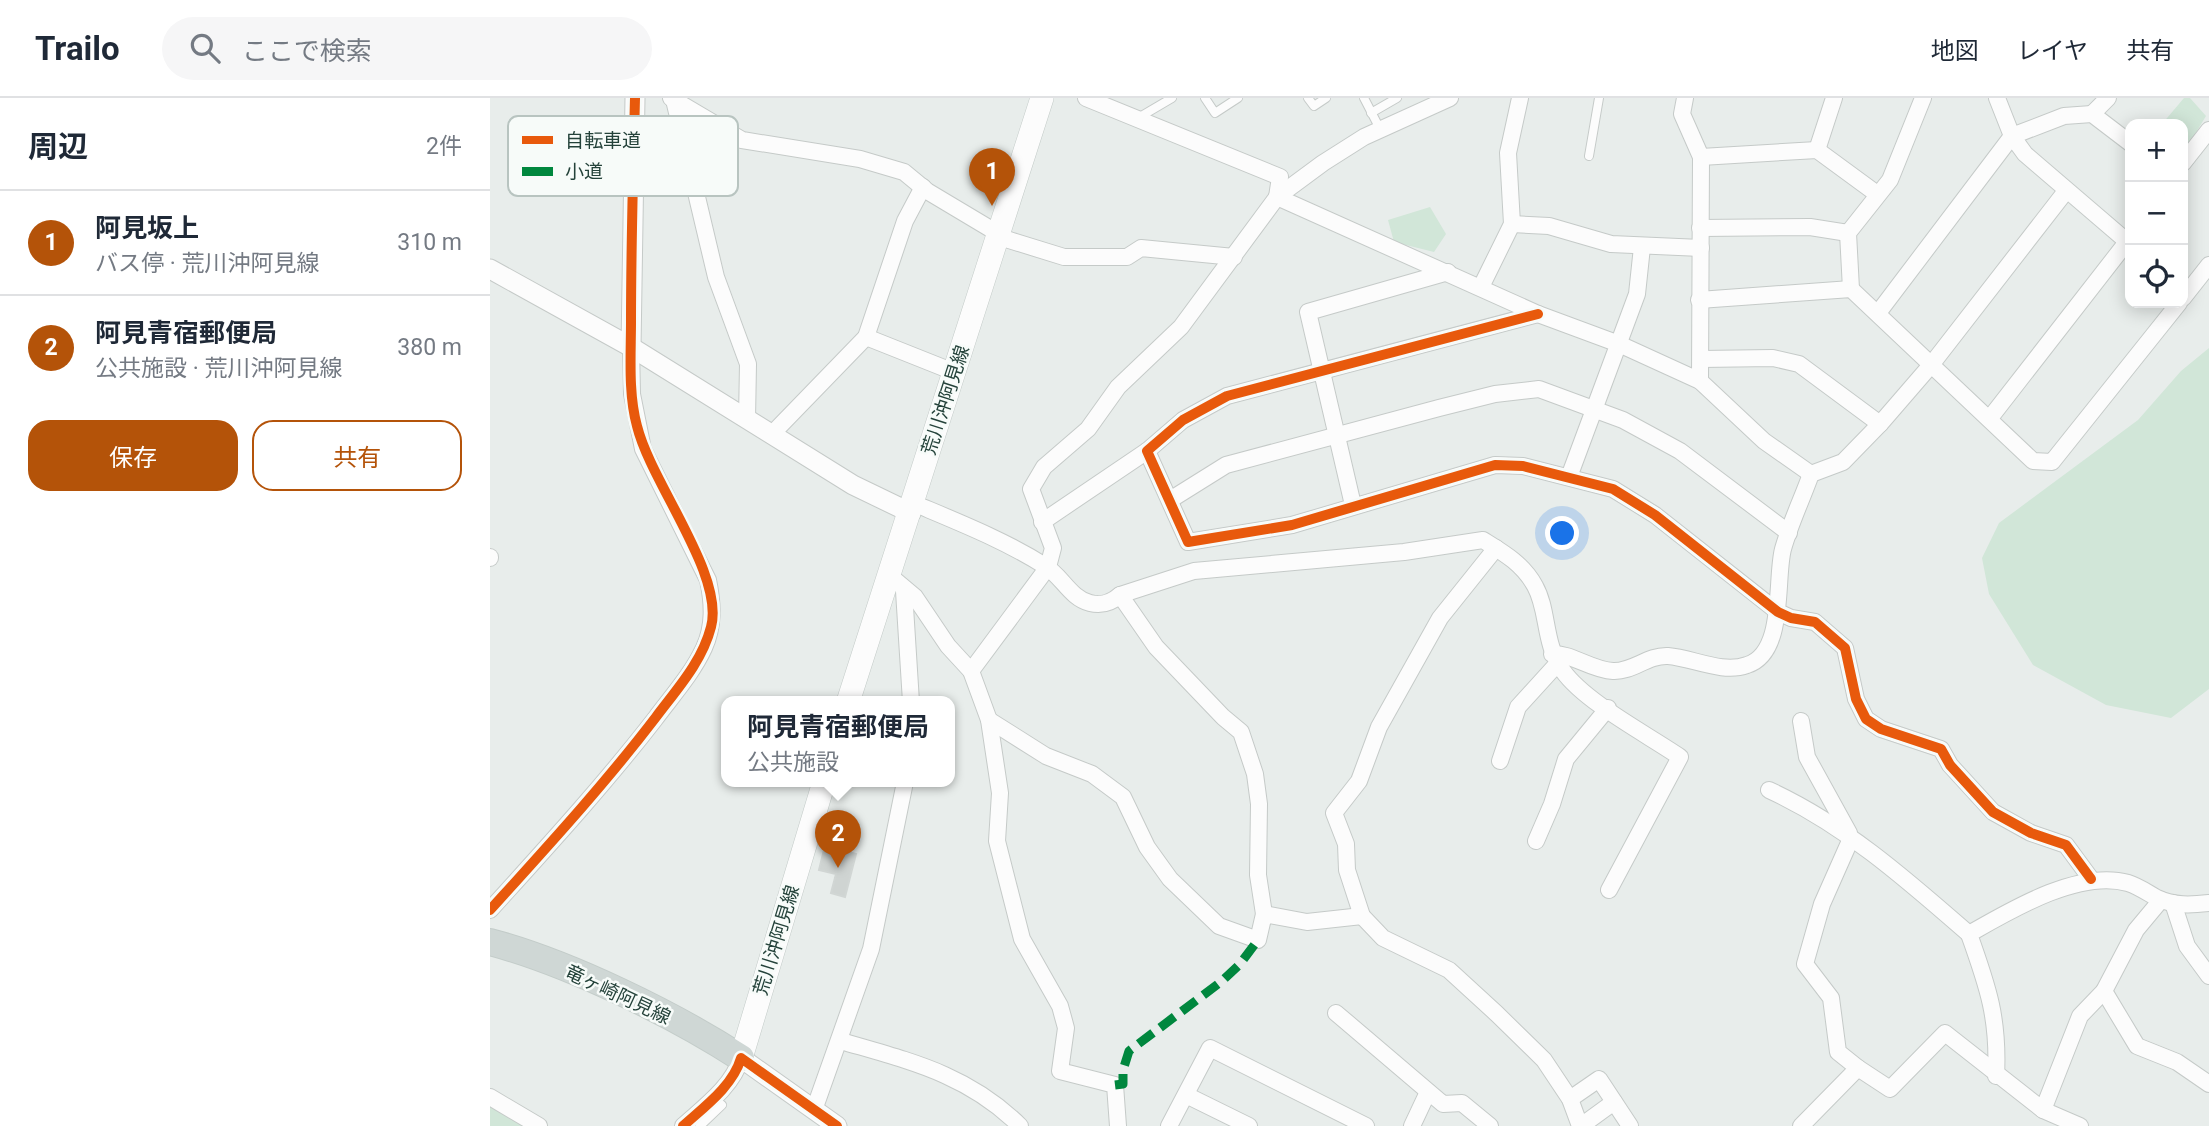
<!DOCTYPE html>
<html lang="ja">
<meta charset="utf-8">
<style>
body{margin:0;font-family:Roboto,"Noto Sans JP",sans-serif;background:#f6f6f7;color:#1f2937}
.controls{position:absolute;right:21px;top:21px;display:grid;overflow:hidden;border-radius:14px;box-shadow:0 4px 18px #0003}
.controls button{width:63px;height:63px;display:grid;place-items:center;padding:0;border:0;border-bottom:2px solid #e0e1e3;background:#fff;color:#1f2937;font:35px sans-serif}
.you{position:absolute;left:1073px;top:436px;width:24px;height:24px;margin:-18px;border:5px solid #fff;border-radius:50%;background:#1a73e8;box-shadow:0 0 0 10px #1a73e833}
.badge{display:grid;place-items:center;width:46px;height:46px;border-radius:50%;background:#b45309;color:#fff;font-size:23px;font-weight:700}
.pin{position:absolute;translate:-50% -58px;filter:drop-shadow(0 2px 4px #0008)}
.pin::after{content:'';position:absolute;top:37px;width:24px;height:21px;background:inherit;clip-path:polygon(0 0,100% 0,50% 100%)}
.popup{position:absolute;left:231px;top:598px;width:234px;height:91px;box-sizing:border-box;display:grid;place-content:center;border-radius:14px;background:#fff;filter:drop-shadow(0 2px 5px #0005);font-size:23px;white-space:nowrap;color:#747a83}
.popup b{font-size:26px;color:#1f2937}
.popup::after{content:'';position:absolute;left:50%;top:100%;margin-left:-14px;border:14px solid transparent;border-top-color:#fff}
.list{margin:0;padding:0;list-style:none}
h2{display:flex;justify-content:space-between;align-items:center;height:91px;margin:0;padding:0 28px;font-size:30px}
h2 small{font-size:23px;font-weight:400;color:#747a83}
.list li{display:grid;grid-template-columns:46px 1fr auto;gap:21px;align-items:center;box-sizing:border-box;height:105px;padding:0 28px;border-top:2px solid #e0e1e3}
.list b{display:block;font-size:26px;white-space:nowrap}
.list p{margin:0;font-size:23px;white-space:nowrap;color:#747a83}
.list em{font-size:23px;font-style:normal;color:#747a83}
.actions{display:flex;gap:14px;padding:21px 28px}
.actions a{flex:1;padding:16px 0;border:2px solid #b45309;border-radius:21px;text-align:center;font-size:24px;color:#b45309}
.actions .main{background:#b45309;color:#fff}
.icon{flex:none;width:38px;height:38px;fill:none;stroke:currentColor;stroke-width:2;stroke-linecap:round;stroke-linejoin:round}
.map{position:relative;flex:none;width:1719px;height:1028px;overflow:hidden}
header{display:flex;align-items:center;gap:42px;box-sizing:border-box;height:98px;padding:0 35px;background:#fff;border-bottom:2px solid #e0e1e3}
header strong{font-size:33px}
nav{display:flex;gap:38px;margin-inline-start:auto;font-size:24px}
.search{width:490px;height:63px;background:#f6f6f7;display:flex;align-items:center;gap:18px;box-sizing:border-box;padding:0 24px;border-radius:38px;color:#747a83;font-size:26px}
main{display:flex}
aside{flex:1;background:#fff}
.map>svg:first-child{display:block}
.green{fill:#d1e6d8}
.building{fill:#cfd4d2;stroke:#d1d6d4;stroke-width:2}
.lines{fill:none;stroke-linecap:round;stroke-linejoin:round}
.service-casing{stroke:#c5cac8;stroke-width:10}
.minor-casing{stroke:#c5cac8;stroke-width:18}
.tertiary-casing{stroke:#c5cac8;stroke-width:21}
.secondary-casing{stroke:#c3cbc8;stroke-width:24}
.primary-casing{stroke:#c3ccc9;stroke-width:28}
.service{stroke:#fcfcfc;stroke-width:8}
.minor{stroke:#fcfcfc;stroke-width:16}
.tertiary{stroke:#fcfcfc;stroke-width:19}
.secondary{stroke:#fcfcfc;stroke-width:23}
.primary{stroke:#cfd7d5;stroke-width:26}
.quiet{stroke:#00873e;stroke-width:9;stroke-dasharray:18 9;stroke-linecap:butt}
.cycleway-casing{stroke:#f7fbf9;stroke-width:15}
.cycleway{stroke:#e8590c;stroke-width:10}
.labels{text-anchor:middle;stroke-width:5;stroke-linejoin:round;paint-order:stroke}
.street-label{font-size:19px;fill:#24423a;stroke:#f7fbf9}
.key{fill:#f7fbf9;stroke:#b8c4c0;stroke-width:2}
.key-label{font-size:19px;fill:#24423a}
</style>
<header>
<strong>Trailo</strong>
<div class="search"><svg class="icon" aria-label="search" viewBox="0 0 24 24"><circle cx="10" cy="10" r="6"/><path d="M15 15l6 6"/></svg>ここで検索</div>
<nav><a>地図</a><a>レイヤ</a><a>共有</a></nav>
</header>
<main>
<aside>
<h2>周辺<small>2件</small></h2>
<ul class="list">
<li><span class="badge">1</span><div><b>阿見坂上</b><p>バス停 · 荒川沖阿見線</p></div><em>310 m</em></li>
<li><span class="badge">2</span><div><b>阿見青宿郵便局</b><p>公共施設 · 荒川沖阿見線</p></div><em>380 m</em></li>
</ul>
<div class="actions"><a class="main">保存</a><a>共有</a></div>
</aside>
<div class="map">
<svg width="1719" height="1028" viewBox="0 0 1719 1028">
<rect width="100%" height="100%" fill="#e8edeb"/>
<!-- green -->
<g class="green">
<polygon points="1694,0 1700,0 1716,18 1693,56 1693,26 1672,26"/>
<polygon points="940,109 956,136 944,154 904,144 898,122"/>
<polygon points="1719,250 1719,591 1681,620 1616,607 1543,567 1499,496 1492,460 1509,425 1648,322 1691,273"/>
<polygon points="0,1005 39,1028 0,1028"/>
</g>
<!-- building -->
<polygon class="building" points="335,748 366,756 355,799 341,795 346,776 329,772"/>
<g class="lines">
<defs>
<g id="service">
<polyline points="715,0 725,15 748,0"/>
<polyline points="818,0 824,8 836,0"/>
<polyline points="874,0 890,31"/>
<polyline points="881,15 907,0"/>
<polyline points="648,20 682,0"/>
<polyline points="1099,58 1109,0"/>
<polyline points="210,1028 232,1007"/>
</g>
<g id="minor">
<polyline points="181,0 252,42 370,61 414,74 437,93 519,142 574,159 637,159 651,150 744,159"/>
<polyline points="596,0 790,79 787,99"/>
<polyline points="1195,0 1192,16 1211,59 1210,283"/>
<polyline points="1507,0 1522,38 1535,56 1640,146"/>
<polyline points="184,2 226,179 258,266 257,321"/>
<polyline points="1602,16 1618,0"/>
<polyline points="1327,52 1344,0"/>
<polyline points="1211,59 1327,52 1387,96"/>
<polyline points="1693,65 1719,32"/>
<polyline points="787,99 1048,216 1129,246 1210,283 1274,343 1321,376"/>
<polyline points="1022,126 1059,128 1121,146 1211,150"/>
<polyline points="1210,130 1320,129 1358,135"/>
<polyline points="991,189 1022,126 1018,55 1030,0"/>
<polyline points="1361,191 1358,135 1400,82 1433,0"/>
<polyline points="1693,200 1719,167"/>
<polyline points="1209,202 1361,191 1543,363 1562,364 1689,205"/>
<polyline points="1388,215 1522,38 1574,18 1602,16 1640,45"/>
<polyline points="1048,216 737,298 693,322 657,353 698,444 802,427 1005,367 1033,368 1123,391 1165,417 1288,514 1301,520 1325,524 1355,550 1366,601 1376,621 1391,631 1451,651 1460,667 1503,714 1541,735 1576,747 1601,781"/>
<polyline points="376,239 464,274"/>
<polyline points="1211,261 1283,260 1309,266 1390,326"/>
<polyline points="1500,320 1640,140"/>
<polyline points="281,337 376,239 415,123 433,89"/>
<polyline points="1079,379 1147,196 1152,149"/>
<polyline points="680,402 736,367 949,310 1005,296 1049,291 1133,322 1190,353 1299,435"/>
<path d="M423,405C468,424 514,442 555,468C572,478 580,500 600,505C612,508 621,505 630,497L704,473L914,454L993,442C1014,455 1033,466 1045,488C1059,513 1053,545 1073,573C1095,604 1158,637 1190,659L1119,792"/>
<polyline points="863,407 818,214 958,174"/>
<polyline points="552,424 657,353"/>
<polyline points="1006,450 950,520 889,629 869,683 844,715 856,746 857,772 872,818 893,840 959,872 1007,916 1054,962 1080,1001 1090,1028"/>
<polyline points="0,460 0,459"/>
<polyline points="400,478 425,499 458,548 481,573 499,622 510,695 507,743 532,841 570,908 576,930 570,973 625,987 628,1028"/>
<polyline points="414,493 421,604"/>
<polyline points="630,497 666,549 733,619 751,634 765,676 769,706 768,777 774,816"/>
<path d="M1062,556C1082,555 1101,572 1123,573C1143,574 1157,557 1178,558C1203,560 1232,576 1257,567C1296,555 1285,481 1293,451C1300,426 1312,401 1321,376L1353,364L1390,326L1441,267L1576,93"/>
<polyline points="481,573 558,469 563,450 541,391 554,369 598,331 628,289 691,229 787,99 833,65 874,39 960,0"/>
<polyline points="499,622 556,658 602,676 633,699 657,749 680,781 729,828 768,842 774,816 817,824 872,818"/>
<polyline points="1311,623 1317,659 1359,735 1359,745 1332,806 1315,866 1341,900 1348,954 1368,970"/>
<polyline points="1010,663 1028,609 1068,565"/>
<path d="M1279,692C1355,727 1416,781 1479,836"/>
<polyline points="1046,743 1062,706 1076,661 1118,610"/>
<polyline points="1683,805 1697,848 1719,878"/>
<path d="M0,812C57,749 113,688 165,621C182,598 202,576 214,550C224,528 223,506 218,482L153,351L142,296L141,249"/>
<polyline points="1614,893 1647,948 1687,964 1719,986"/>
<polyline points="846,915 953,1006 972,1005 1000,1028"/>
<path d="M351,943C419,963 478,976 530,1028"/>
<path d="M1506,978C1509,921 1498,889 1479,836C1521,812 1589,771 1638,785C1648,788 1658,795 1667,800C1684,808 1701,807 1719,805"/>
<polyline points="696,997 759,1028"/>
<polyline points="0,999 49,1028"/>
<polyline points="1080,1001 1109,981 1140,1028"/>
<polyline points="324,1012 381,851 415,684"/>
<polyline points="1553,1012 1590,1028"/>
<path d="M193,1028C214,1009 243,988 251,960"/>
<polyline points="679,1028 720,950 876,1028"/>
<polyline points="922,1028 938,994"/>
<polyline points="1091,1028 1124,1004"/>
<polyline points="1311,1028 1368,970 1400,991 1455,935 1553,1012 1590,918 1614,893 1646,832 1671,802"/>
</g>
<g id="tertiary">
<polyline points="0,171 141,249 363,387 421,415"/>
<polyline points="141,249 145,0"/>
<polyline points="251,960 347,1028"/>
</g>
<g id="secondary">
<polyline points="358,604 552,0"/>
<polyline points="251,960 334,684"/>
</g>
<path id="primary" d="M0,844C79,865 183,916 251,960"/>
</defs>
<!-- service casing -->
<use href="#service" class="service-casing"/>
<!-- minor casing -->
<use href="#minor" class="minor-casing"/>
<!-- tertiary casing -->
<use href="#tertiary" class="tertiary-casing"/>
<!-- secondary casing -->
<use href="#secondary" class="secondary-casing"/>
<!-- primary casing -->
<use href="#primary" class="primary-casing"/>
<!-- service -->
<use href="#service" class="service"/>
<!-- minor -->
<use href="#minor" class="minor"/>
<!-- tertiary -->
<use href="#tertiary" class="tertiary"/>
<!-- secondary -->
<use href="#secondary" class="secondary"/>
<!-- primary -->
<use href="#primary" class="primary"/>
<!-- quiet -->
<polyline class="quiet" points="625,987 633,986 633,972 639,953 732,883 750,866 768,842"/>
<defs>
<g id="cycleway">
<polyline points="1048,216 737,298 693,322 657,353 698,444 802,427 1005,367 1033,368 1123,391 1165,417 1288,514 1301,520 1325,524 1355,550 1366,601 1376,621 1391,631 1451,651 1460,667 1503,714 1541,735 1576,747 1601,781"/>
<path d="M0,812C57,749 114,687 166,619C187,591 212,564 221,529C235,477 161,385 147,328C138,295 141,257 141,223C141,148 143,74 145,0"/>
<path d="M193,1028C214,1009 243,988 251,960L347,1028"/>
</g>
</defs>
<!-- cycleway casing -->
<use href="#cycleway" class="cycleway-casing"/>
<!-- cycleway -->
<use href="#cycleway" class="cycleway"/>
</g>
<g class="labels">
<!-- street labels -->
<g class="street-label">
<text transform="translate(455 302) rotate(-72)" y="7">荒川沖阿見線</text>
<text transform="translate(286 842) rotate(-73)" y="7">荒川沖阿見線</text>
<text transform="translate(128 896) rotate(25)" y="7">竜ヶ崎阿見線</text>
</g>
</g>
<!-- legend -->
<rect x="18" y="18" width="230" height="80" rx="10" class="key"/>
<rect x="32" y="38" width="31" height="8" fill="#e8590c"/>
<rect x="32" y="69" width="31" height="9" fill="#00873e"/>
<g class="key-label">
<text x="75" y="49">自転車道</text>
<text x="75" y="80">小道</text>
</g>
</svg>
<div class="controls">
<button>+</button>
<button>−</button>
<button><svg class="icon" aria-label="locate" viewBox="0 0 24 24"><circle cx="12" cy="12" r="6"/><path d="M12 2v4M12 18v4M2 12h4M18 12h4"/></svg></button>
</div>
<div class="you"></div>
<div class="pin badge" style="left:502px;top:108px">1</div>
<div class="pin badge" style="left:348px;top:770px">2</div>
<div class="popup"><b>阿見青宿郵便局</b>公共施設</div>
</div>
</main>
